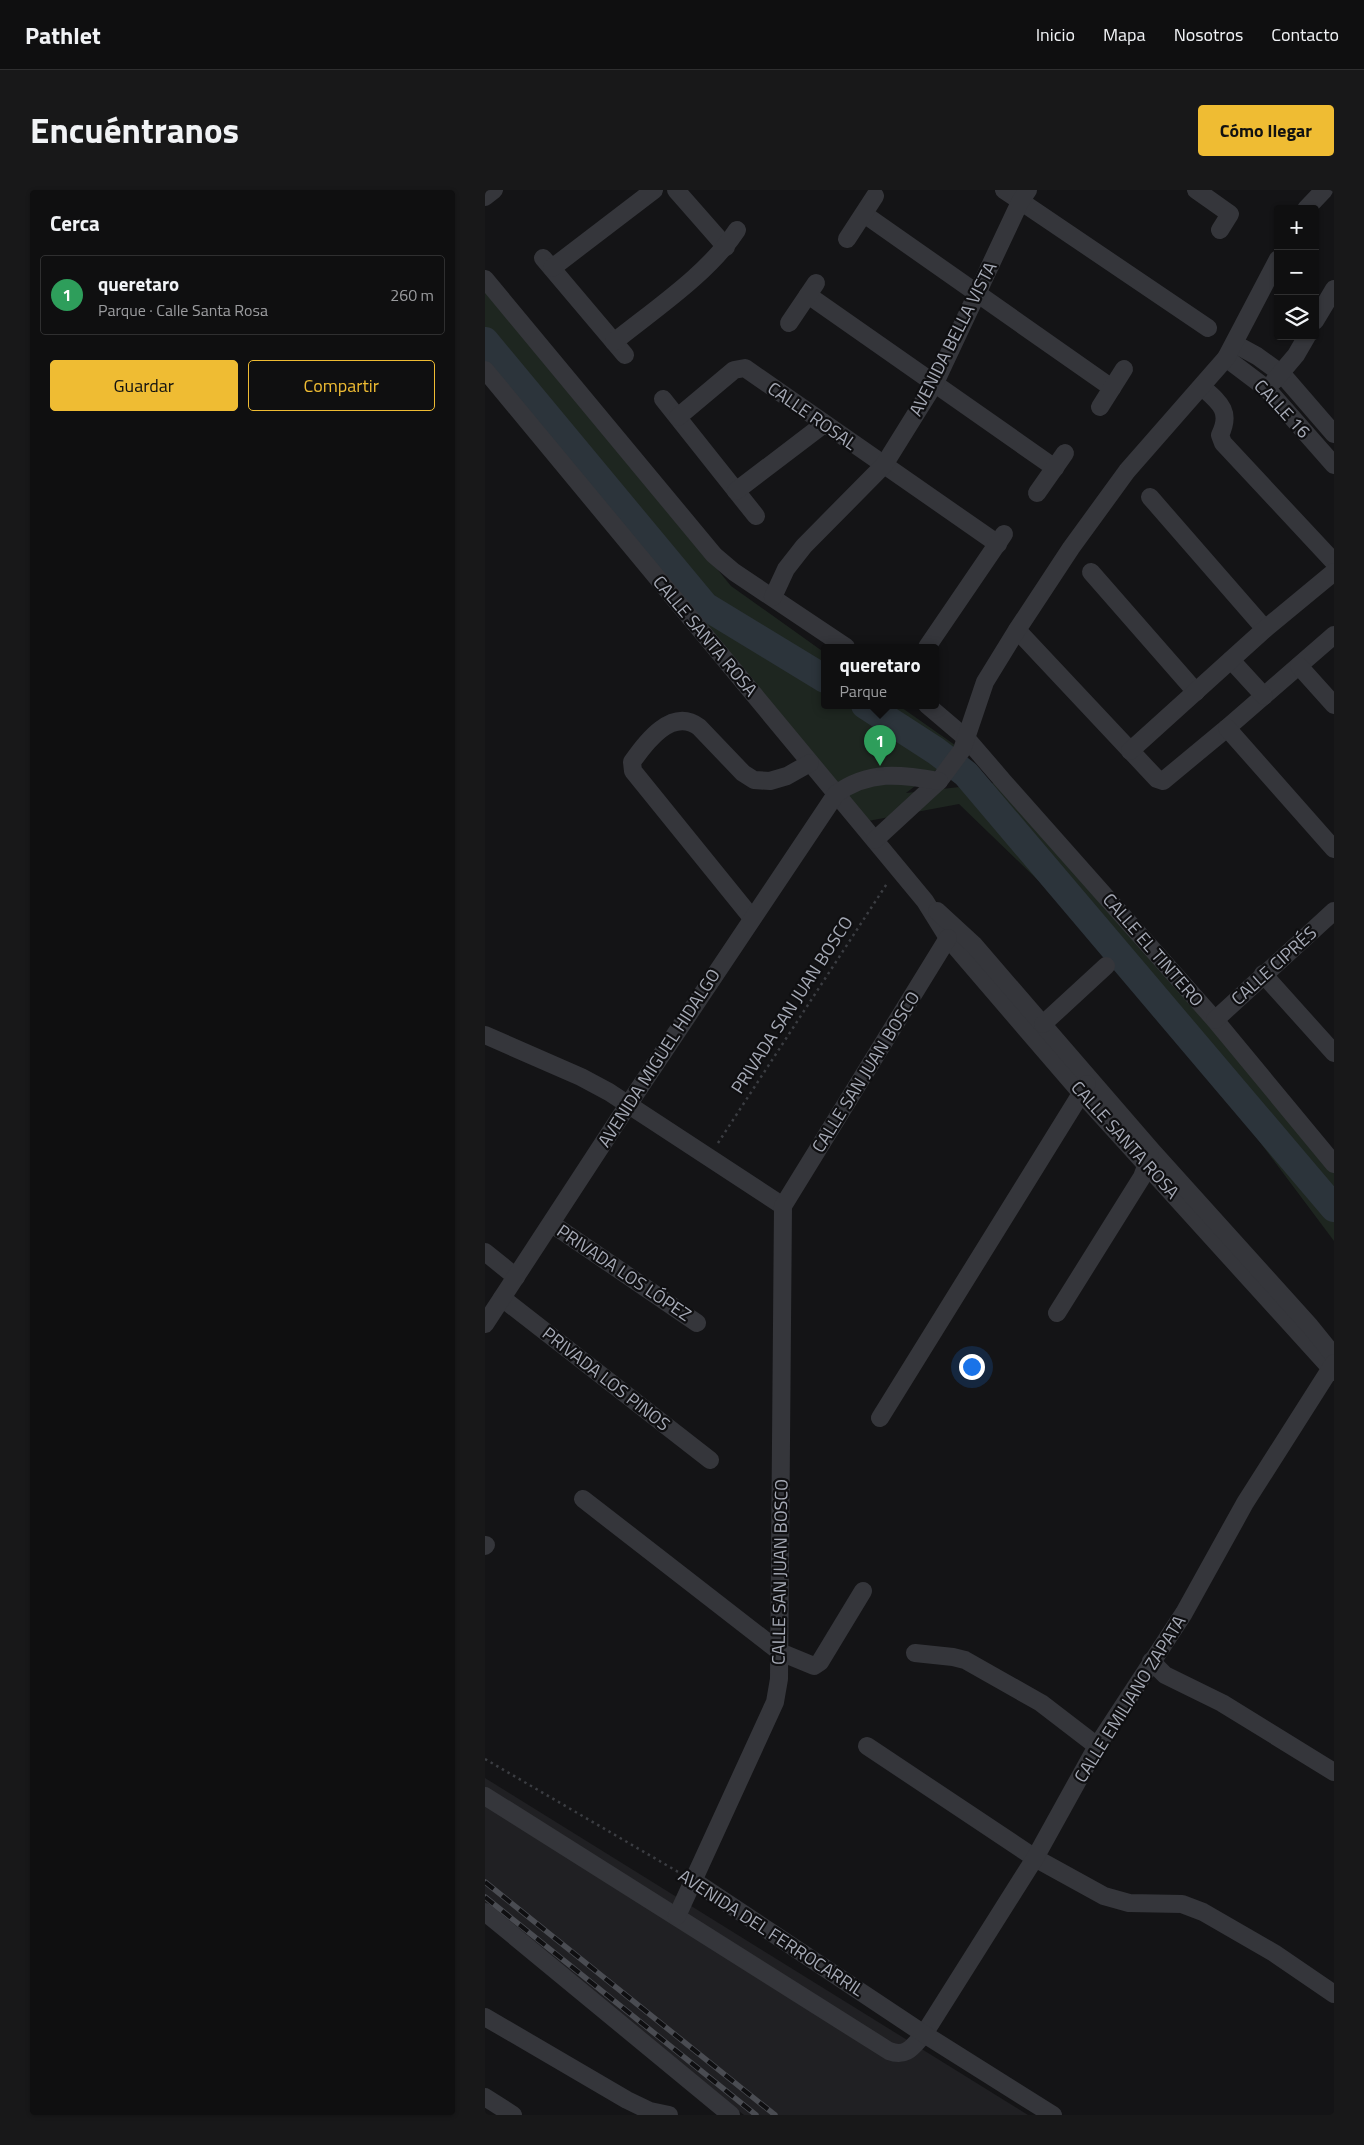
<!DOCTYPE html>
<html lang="es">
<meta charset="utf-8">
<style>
body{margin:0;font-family:"Titillium Web",sans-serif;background:#181819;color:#f1f3f6}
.controls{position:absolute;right:15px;top:15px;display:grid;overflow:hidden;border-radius:5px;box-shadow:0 1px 4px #0004}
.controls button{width:45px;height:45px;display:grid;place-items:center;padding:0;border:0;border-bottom:1px solid #2f2f30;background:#0f0f10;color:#f1f3f6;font:25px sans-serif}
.you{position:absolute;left:486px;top:1176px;width:18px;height:18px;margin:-12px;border:4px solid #fff;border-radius:50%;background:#1a73e8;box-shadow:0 0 0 8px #1a73e833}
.badge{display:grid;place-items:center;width:32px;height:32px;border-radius:50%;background:#efbc33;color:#fff;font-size:16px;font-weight:700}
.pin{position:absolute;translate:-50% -41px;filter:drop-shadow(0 1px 2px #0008)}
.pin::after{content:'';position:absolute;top:26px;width:18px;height:15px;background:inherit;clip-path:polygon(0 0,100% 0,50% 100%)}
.popup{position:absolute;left:336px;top:454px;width:118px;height:65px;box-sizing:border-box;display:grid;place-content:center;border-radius:5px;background:#0f0f10;filter:drop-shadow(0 1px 4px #0005);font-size:16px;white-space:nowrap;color:#9b9c9f}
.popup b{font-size:19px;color:#f1f3f6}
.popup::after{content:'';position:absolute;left:50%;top:100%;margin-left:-10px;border:10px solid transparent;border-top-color:#0f0f10}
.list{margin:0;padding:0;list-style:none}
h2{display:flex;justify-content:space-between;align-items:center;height:65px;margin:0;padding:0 20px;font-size:21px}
h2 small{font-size:16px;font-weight:400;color:#9b9c9f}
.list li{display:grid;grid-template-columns:32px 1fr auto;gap:15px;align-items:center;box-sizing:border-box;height:80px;margin:0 10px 10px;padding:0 10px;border:1px solid #2f2f30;border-radius:5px}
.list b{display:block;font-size:19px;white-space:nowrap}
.list p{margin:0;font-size:16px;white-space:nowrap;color:#9b9c9f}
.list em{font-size:16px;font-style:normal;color:#9b9c9f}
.actions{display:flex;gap:10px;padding:15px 20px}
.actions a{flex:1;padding:11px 0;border:1px solid #efbc33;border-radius:5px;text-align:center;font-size:18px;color:#efbc33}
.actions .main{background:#efbc33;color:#111}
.icon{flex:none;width:28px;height:28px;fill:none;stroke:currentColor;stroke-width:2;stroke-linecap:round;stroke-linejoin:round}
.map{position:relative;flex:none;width:849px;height:1925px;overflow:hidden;border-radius:5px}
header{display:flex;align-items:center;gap:30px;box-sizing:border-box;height:70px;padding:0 25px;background:#0f0f10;border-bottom:1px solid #2f2f30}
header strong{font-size:24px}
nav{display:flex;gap:28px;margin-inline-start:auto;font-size:18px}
.intro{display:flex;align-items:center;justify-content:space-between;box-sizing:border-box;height:120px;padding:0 30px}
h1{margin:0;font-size:35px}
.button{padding:12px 22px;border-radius:5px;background:#efbc33;color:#111;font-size:18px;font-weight:700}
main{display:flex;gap:30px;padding:0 30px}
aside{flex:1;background:#0f0f10;border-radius:5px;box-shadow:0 1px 4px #0004}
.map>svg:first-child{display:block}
.built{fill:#202023}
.green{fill:#1e2620}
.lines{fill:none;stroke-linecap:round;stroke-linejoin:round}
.river{stroke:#2c343b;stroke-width:28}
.path{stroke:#3b3d42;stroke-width:2.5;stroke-dasharray:2.5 4;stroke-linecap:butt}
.minor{stroke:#35363b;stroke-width:18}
.rail-casing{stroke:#4a4c52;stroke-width:5.5}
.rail{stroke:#0f0f11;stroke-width:4;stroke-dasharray:11;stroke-linecap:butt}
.labels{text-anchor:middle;stroke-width:4.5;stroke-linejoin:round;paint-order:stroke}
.street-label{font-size:18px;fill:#a6aab6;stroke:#0f0f11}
</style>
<header>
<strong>Pathlet</strong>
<nav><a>Inicio</a><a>Mapa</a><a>Nosotros</a><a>Contacto</a></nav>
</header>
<div class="intro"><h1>Encuéntranos</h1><a class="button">Cómo llegar</a></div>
<main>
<aside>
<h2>Cerca<small></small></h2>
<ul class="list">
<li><span class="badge" style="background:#2e9e5b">1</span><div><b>queretaro</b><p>Parque · Calle Santa Rosa</p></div><em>260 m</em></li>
</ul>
<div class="actions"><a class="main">Guardar</a><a>Compartir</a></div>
</aside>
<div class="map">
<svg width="849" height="1925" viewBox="0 0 849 1925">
<rect width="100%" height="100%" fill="#141416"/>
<!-- built -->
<polygon class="built" points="0,1588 543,1925 259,1925 0,1717"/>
<!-- green -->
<polygon class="green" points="0,89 125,248 246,396 340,463 340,515 413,515 477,560 421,603 519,592 849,969 849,1051 647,781 474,614 383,631 0,180"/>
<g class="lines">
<!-- river -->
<g class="river">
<polyline points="0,151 220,416 340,489"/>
<polyline points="380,515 451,561 481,584 849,1018"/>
</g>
<!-- path -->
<g class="path">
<polyline points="233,953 403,692"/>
<polyline points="0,1569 195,1683"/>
</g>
<!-- minor -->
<g class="minor">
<polyline points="191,0 241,57"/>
<polyline points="519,0 723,138"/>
<polyline points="711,0 745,24 735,40"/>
<polyline points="0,7 9,0"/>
<polyline points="821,19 839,0"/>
<polyline points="379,24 627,198"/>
<polyline points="362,49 390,6"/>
<polyline points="58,68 140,165"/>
<polyline points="67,78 169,0"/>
<polyline points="0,89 229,365 249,382 361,457"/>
<polyline points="323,105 570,278"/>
<polyline points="830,131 849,99"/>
<polyline points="304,133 331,93"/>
<path d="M129,152C170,119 224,83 252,40"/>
<polyline points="750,154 772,166 797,184 849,244"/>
<polyline points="741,168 782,199 849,275"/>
<polyline points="0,180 440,711 463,748 480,768 596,903 849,1182"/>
<polyline points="789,191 811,165 822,146"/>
<path d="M717,197C734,212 747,221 735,245L738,253L849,372"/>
<polyline points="178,209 271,326"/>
<polyline points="615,217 639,179"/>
<polyline points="193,227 249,180 260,178 513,354"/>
<polyline points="251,301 339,234"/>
<polyline points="552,303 580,263"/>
<polyline points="665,307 780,439"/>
<polyline points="606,382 711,502"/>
<polyline points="288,407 301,379 319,356 399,275 450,193 535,12 543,0"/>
<polyline points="532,440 672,589 678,591 742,538 849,445"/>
<polyline points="442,457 519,344"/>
<polyline points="746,470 779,506"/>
<polyline points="814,476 849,515"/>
<polyline points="442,515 482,549 519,592 730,830 849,974"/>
<polyline points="742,538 849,659"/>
<polyline points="645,561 780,439 849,382"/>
<polyline points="390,650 454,591 477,560 500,492 532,440 586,358 642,281 741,168 793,69"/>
<polyline points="452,721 489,755 667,961 825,1136 849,1166"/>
<path d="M267,728L148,581L147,572C161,552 187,517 214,537L258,583L269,590L285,591L302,586L325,573"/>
<polyline points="778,784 849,863"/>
<polyline points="730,830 849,721"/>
<polyline points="558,834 621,776"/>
<polyline points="0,845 96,887 124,902 298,1016"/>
<polyline points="67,1034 212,1133"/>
<polyline points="0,1062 31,1087"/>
<polyline points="17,1108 225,1270"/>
<polyline points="572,1123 657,987 665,966"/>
<path d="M0,1134L143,915L351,604C384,580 415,584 454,591"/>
<polyline points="395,1228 602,894"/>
<polyline points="98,1309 295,1462 329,1476 335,1472 378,1401"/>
<polyline points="0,1356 1,1355"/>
<polyline points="430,1463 468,1467 480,1470 556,1513 612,1556"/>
<polyline points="666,1471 680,1485 737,1513 849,1582"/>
<polyline points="382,1556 550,1668 619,1706 644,1713 697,1714 718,1722 789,1763 849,1804"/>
<path d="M0,1606L404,1861C422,1868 428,1856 439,1844L550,1668L612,1556L699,1423L760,1313L849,1173"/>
<polyline points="209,1691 439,1844 568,1925"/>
<polyline points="0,1722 246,1925"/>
<polyline points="192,1726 290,1512 294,1489 298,1016 463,748"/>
<polyline points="0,1827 142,1910 165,1921 184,1925"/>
<polyline points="0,1907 28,1925"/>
</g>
<defs>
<g id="rail">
<polyline points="0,1692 290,1925"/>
<polyline points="0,1707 271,1925"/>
</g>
</defs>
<!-- rail casing -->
<use href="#rail" class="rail-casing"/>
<!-- rail -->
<use href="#rail" class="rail"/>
</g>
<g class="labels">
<!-- street labels -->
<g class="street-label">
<text transform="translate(468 149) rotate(-63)" y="6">AVENIDA BELLA VISTA</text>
<text transform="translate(797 219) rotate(47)" y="6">CALLE 16</text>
<text transform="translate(327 226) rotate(35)" y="6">CALLE ROSAL</text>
<text transform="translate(220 446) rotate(50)" y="6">CALLE SANTA ROSA</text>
<text transform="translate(668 760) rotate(49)" y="6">CALLE EL TINTERO</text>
<text transform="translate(789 776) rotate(-42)" y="6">CALLE CIPRÉS</text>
<text transform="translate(307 815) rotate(-57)" y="6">PRIVADA SAN JUAN BOSCO</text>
<text transform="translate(174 868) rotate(-57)" y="6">AVENIDA MIGUEL HIDALGO</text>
<text transform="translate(381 882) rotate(-58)" y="6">CALLE SAN JUAN BOSCO</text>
<text transform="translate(640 950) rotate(48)" y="6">CALLE SANTA ROSA</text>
<text transform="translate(139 1083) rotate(34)" y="6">PRIVADA LOS LÓPEZ</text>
<text transform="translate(121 1189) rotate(38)" y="6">PRIVADA LOS PINOS</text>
<text transform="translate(295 1382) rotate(-89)" y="6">CALLE SAN JUAN BOSCO</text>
<text transform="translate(645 1509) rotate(-58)" y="6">CALLE EMILIANO ZAPATA</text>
<text transform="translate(286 1743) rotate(33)" y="6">AVENIDA DEL FERROCARRIL</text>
</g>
</g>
</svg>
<div class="controls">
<button>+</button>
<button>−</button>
<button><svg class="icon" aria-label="layers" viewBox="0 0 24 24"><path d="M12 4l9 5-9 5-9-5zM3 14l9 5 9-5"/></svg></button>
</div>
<div class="you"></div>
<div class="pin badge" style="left:395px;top:576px;background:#2e9e5b">1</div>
<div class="popup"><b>queretaro</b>Parque</div>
</div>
</main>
